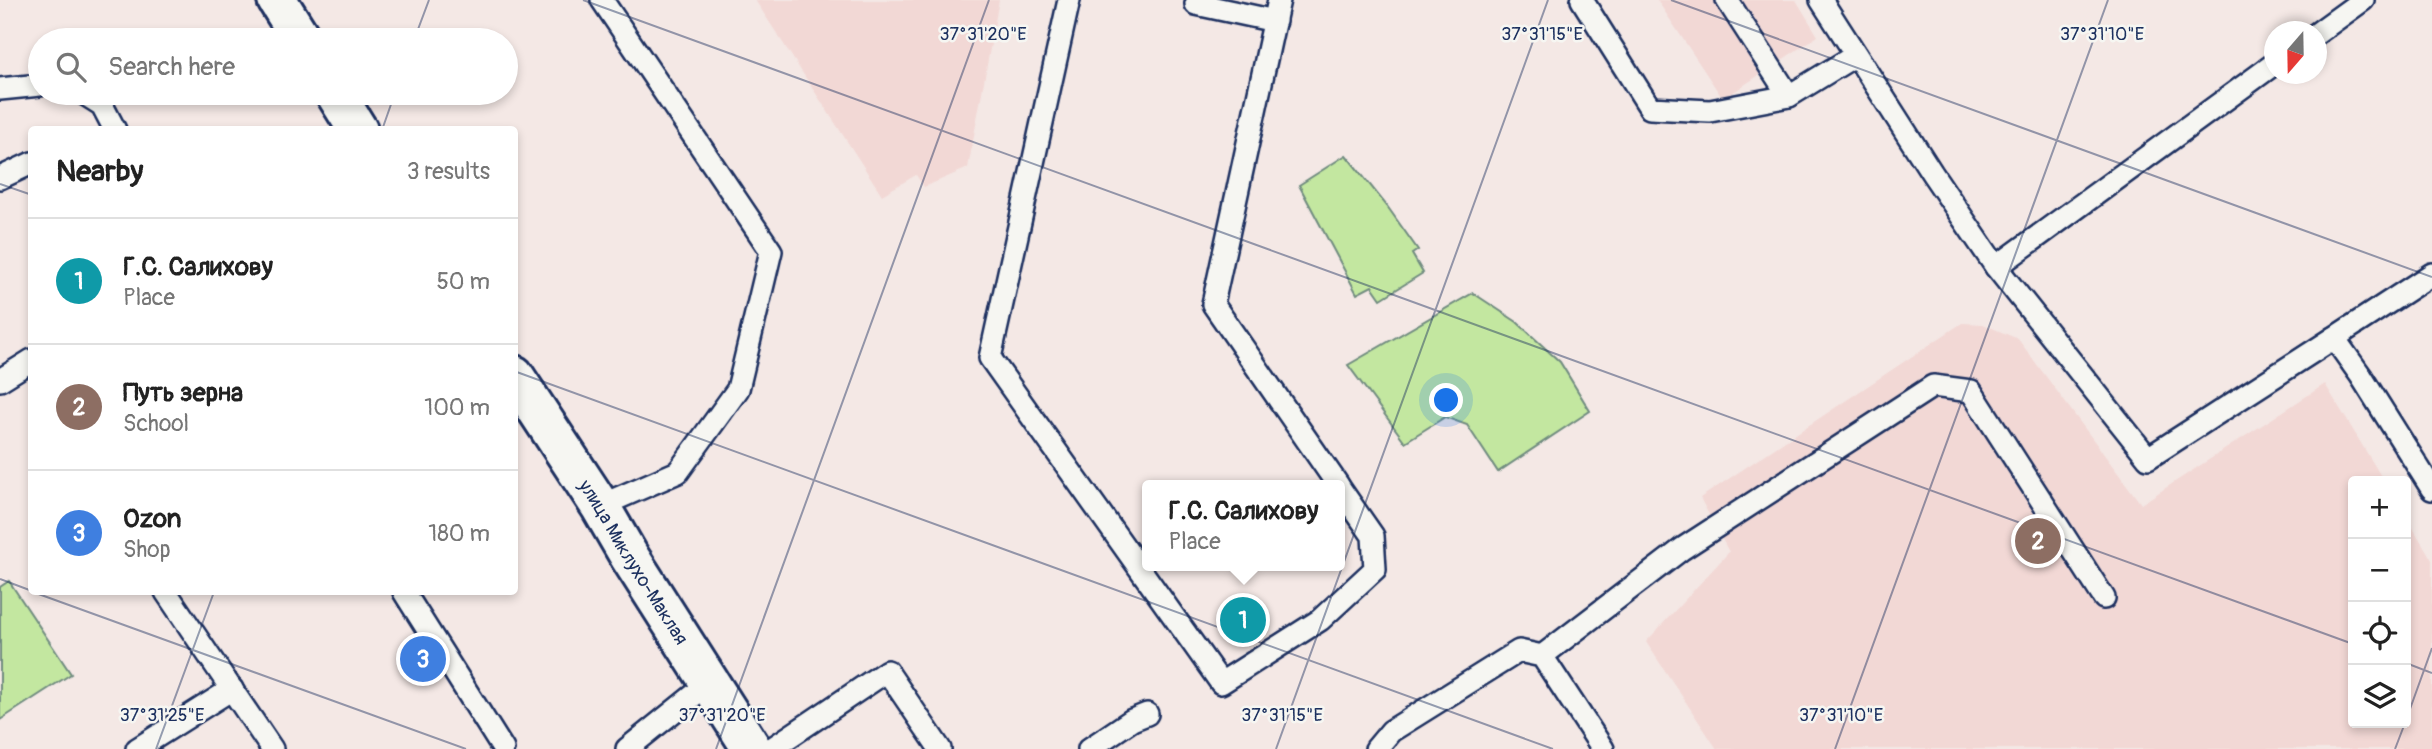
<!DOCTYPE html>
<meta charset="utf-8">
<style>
body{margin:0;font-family:Pangolin,sans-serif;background:#f6f6f6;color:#222}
.controls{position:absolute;right:21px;bottom:21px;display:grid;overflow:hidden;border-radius:7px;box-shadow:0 4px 10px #0003}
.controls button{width:63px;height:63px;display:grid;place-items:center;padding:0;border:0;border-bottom:2px solid #e0e0e0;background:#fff;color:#222;font:35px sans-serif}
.compass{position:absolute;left:2264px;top:21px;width:63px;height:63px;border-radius:50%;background:#fff;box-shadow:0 4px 10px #0003;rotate:200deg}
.you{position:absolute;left:1447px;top:401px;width:24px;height:24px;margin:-18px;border:5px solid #fff;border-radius:50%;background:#1a73e8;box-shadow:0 0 0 10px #1a73e833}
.badge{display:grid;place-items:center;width:46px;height:46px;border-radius:50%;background:#1f6fb2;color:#fff;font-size:23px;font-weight:700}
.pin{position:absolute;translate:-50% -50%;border:4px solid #fff;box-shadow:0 2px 7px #0006}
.popup{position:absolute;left:1142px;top:480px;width:203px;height:91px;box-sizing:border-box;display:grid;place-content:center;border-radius:7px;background:#fff;filter:drop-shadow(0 2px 5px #0005);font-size:23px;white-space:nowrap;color:#767676}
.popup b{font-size:26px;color:#222}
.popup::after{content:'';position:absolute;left:50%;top:100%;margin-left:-14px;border:14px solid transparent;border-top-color:#fff}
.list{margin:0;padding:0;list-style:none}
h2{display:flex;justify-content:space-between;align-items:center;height:91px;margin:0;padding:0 28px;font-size:30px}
h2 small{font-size:23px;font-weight:400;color:#767676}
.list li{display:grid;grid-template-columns:46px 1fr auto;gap:21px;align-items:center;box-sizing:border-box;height:126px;padding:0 28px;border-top:2px solid #e0e0e0}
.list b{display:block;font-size:26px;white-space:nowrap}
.list p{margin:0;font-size:23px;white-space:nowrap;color:#767676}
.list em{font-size:23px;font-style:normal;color:#767676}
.icon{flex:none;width:38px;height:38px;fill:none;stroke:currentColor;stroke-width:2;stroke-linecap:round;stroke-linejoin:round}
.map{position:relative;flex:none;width:2432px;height:749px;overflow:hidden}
.search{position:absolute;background:#fff;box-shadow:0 4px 10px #0003;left:28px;top:28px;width:490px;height:77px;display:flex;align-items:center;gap:18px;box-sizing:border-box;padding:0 24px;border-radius:38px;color:#767676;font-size:26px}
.panel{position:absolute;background:#fff;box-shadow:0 4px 10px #0003;left:28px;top:126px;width:490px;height:469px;border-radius:7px}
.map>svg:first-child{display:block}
.built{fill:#f2d8d5}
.green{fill:#c3e7a0;stroke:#6f8b7f;stroke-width:2}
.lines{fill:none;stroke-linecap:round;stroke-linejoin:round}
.lane-casing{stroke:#1b2f5e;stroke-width:26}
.secondary-casing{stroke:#1b2f5e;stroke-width:44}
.lane{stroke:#f6f6f2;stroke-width:21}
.secondary{stroke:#f6f6f2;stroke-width:38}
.ticks{fill:none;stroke:#1b2f5e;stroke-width:2;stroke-opacity:0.45}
.labels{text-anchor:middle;stroke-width:5;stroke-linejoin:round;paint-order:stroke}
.street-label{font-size:19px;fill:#1b2f5e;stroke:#f6f6f2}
.ticks-label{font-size:18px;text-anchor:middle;fill:#1b2f5e;stroke:#f6f6f2;stroke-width:5;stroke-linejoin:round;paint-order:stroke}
</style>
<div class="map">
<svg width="2432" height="749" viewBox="0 0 2432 749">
<rect width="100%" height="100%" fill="#f4e8e5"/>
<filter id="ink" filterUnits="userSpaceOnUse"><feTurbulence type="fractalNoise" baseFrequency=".0143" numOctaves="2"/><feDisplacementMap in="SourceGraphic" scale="14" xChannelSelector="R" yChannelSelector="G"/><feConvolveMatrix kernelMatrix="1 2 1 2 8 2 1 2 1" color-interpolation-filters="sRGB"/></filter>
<g filter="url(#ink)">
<!-- built -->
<g class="built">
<polygon points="755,0 999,0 968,168 924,187 916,175 882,195"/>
<polygon points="1657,0 1796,0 1818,36 1723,99"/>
<polygon points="1962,323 1983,324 2018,339 2141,504 2325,384 2384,481 2353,481 2353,723 2406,723 2406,516 2432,560 2432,749 1717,749 1646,642 1729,552 1700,498"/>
</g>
<!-- green -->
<g class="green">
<polygon points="1346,155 1387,206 1418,250 1412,254 1423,273 1381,299 1372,286 1357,294 1299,185"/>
<polygon points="1473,293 1517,322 1560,362 1590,411 1498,472 1467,425 1445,417 1405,442 1348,365"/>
<polygon points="9,581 71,674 0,720 0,587"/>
</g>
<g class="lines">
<defs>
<g id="lane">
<polyline points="1069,0 990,358 1221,683 1320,620 1375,569 1373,536 1339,487"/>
<polyline points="1279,0 1213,304 1338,485"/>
<polyline points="1582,0 1650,108 1710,111 1789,96 1856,55"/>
<polyline points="1727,0 1789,96"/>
<polyline points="1821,0 1932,173 1996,267 2148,458 2334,338 2361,376 2432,489"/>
<polyline points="1196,4 1275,21"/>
<polyline points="2316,34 2363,0"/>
<polyline points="0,89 40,85"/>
<polyline points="83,93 102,105 115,130"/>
<polyline points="0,178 32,163"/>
<polyline points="1996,267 2274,64"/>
<polyline points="2334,338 2432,274"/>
<polyline points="0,380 32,360"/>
<polyline points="600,506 678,472 738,389 771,251 602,0"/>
<polyline points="166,592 272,749"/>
<polyline points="404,592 503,749"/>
<polyline points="1542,656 1682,549 1933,386 1971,391 2104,598"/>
<polyline points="137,749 232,689"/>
<polyline points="627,749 709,683"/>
<polyline points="771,749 887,671 940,749"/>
<polyline points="1089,749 1132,720 1147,714"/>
<polyline points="1376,749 1391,731 1519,651 1542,656 1603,749"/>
</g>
<g id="secondary">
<polyline points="277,0 302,40"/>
<polyline points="335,93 358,130"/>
<path id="s1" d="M514,375L600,506L629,556L752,749"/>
</g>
</defs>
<!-- lane casing -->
<use href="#lane" class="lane-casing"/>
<!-- secondary casing -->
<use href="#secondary" class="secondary-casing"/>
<!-- lane -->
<use href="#lane" class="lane"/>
<!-- secondary -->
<use href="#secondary" class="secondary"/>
</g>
</g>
<!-- ticks -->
<path class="ticks" d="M583,0L2353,644M1671,0L2432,277M414,40L429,0M382,130L395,93M0,184L32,195M514,371L1553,749M0,579L32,591M33,592L466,749M2406,663L2432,673M2406,720L2432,648M156,749L214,592M716,749L989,0M1276,749L1548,0M1835,749L2108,0M2395,749L2405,723"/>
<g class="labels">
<!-- street labels -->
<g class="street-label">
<text dy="7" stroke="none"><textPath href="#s1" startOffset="222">улица Миклухо-Маклая</textPath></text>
</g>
</g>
<g class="ticks-label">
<text x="983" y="40">37°31'20"E</text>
<text x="1542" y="40">37°31'15"E</text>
<text x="2102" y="40">37°31'10"E</text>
<text x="162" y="721">37°31'25"E</text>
<text x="722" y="721">37°31'20"E</text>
<text x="1282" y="721">37°31'15"E</text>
<text x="1841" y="721">37°31'10"E</text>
</g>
</svg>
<div class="controls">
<button>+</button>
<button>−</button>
<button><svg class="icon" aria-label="locate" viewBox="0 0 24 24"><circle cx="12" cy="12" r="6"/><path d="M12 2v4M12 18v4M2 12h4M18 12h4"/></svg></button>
<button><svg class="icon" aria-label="layers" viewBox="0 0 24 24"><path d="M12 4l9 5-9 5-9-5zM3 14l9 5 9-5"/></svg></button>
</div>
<svg class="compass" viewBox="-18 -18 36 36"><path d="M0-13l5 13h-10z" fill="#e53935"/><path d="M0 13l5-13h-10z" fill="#767676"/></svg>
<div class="you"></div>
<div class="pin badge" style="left:1243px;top:620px;background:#0f9aa8">1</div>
<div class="popup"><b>Г.С. Салихову</b>Place</div>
<div class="pin badge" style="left:2038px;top:541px;background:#8d6e63">2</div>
<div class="pin badge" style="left:423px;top:659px;background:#3f7fe0">3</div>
<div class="search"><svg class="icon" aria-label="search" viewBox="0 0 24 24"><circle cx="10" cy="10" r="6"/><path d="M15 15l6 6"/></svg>Search here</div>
<section class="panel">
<h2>Nearby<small>3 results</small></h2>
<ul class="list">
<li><span class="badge" style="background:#0f9aa8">1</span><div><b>Г.С. Салихову</b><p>Place</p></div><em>50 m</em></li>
<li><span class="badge" style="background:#8d6e63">2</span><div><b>Путь зерна</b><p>School</p></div><em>100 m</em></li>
<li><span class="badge" style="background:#3f7fe0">3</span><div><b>Ozon</b><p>Shop</p></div><em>180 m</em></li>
</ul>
</section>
</div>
